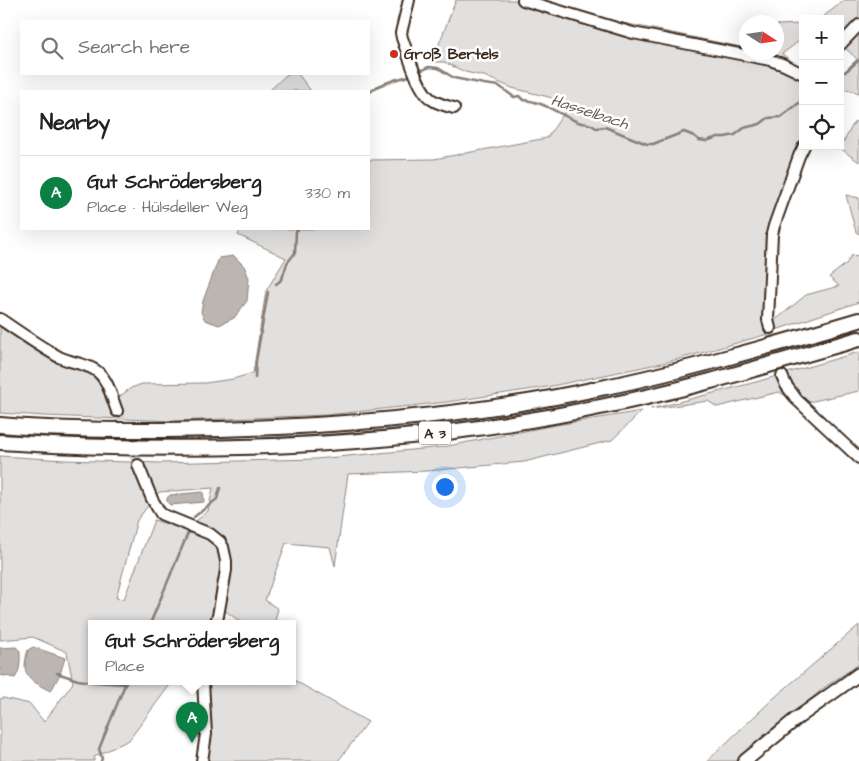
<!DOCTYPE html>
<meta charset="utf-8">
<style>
body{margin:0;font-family:"Architects Daughter",sans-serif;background:#f2f2f2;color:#222}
.controls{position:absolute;right:15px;top:15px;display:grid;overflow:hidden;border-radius:0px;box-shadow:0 5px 20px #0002}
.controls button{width:45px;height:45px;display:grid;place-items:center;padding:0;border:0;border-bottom:1px solid #e0e0e0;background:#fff;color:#222;font:25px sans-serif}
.compass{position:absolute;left:739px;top:15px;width:45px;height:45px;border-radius:50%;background:#fff;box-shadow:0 5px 20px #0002;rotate:102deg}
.you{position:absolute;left:444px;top:486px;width:18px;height:18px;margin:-12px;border:4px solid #fff;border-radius:50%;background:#1a73e8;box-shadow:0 0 0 8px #1a73e833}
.badge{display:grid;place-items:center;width:32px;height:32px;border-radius:50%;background:#0b8043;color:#fff;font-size:16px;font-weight:700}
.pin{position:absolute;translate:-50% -41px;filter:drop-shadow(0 1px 2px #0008)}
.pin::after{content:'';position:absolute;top:26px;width:18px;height:15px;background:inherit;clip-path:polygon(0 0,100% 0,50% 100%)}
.popup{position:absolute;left:88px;top:620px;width:208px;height:65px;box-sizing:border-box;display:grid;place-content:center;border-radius:0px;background:#fff;filter:drop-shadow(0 1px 4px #0005);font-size:16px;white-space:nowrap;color:#767676}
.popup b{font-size:19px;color:#222}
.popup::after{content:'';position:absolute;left:50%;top:100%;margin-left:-10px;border:10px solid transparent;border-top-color:#fff}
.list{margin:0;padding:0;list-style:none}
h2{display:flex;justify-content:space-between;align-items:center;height:65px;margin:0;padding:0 20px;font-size:21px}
h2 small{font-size:16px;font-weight:400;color:#767676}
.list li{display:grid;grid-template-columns:32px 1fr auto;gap:15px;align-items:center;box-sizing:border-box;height:75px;padding:0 20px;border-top:1px solid #e0e0e0}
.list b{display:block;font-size:19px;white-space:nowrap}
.list p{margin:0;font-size:16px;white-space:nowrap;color:#767676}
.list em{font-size:16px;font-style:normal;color:#767676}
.icon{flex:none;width:28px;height:28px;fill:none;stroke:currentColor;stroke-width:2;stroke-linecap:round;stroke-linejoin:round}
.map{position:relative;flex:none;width:859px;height:761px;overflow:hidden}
.search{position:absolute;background:#fff;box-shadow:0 5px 20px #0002;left:20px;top:20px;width:350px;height:55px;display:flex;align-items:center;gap:12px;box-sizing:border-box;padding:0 18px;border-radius:0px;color:#767676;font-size:19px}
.panel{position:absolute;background:#fff;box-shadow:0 5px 20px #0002;left:20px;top:90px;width:350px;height:140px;border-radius:0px}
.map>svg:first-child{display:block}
.green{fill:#e2e0de;stroke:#8e857e}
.water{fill:#bcb6b3;stroke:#887e77}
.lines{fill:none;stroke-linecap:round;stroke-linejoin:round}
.stream{stroke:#887e77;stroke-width:2.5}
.minor-tunnel{stroke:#d8d4d2;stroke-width:10;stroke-dasharray:10 5;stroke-linecap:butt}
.minor-casing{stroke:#3b2a1e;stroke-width:14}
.major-casing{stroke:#3b2a1e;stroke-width:16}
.highway-casing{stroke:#3b2a1e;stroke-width:18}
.minor{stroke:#fff;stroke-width:10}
.major{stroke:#fff;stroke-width:12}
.highway{stroke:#fff;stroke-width:14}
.poi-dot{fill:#c8321e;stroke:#fff;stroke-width:2}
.labels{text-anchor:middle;stroke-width:5;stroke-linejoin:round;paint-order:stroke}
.shield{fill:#fff;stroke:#766a62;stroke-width:1}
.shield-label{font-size:14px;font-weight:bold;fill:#3b2a1e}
.poi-label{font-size:15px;font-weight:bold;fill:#3b2a1e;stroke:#fff;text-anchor:start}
.water-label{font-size:16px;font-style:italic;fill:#685b52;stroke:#fff}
</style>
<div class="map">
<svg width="859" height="761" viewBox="0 0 859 761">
<rect width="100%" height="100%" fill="#fff"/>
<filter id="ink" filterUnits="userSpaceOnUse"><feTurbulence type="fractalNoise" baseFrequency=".02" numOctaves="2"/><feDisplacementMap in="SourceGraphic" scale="10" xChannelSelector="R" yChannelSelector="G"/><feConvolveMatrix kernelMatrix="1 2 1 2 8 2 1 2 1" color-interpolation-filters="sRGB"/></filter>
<g filter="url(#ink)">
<!-- green -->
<g class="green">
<polygon points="456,0 520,0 773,63 803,76 803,141 769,228 766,241 768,334 708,351 667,362 547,387 447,402 327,415 175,421 45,416 0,413 0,322 95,373 116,399 131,388 142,384 205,383 233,379 253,373 266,291 286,258 238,235 241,229 369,229 369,160 434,159 547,138 568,107 549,97 512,88 484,76 465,72 444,62 432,62"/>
<polygon points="530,0 544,0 568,8 618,22 746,48 746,52 776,52 777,25 803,24 803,38 782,54 794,63 794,67 634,32"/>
<polygon points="845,0 859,0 859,20 840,35 840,19 820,19"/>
<polygon points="859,31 859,93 847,89 840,95 840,72 845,71 857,59 842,45"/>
<polygon points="287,74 298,74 311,91 269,91"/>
<polygon points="855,121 859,125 859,162 840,148"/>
<polygon points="846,195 859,198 859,234 856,232"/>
<polygon points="852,255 859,256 859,302 773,331 773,322 806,295 839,286 829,277 846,264"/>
<polygon points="859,352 859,391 804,403 797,393 789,398 779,392 717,407 708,401 651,409 756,382"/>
<polygon points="642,411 612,440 524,462 427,471 348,474 335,566 330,547 286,543 265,600 278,609 274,624 246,624 238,620 223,609 230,558 196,521 208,511 213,488 159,492 137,520 116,598 124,599 154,520 192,532 200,535 218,547 223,564 212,624 92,624 92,682 172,682 129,740 94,757 94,761 0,761 0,699 3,698 30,704 44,722 73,683 67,652 33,637 0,640 0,456 65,460 161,463 316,459 443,447 550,426"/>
<polygon points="859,625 859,664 825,687 736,761 707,761 774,698"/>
<polygon points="292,679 368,722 338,761 206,761 207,682 292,682"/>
</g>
<!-- water -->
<g class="water">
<polygon points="234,256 244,266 249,278 247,301 234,318 219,325 205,320 201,312 203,301 219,258"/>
<polygon points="203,492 204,502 170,505 167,502 167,498 170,495"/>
<path d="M16,647L20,651C20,661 21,669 15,678L0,675V648Z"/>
<path d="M33,647L65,658L60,674L51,691C45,689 41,686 36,683C22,674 24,664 28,650Z"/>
</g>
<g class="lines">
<!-- stream -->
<g class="stream">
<path d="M418,72L429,67L438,68L454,78L484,84L499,86L514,97L519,96L523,100C543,101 560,115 578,122C587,125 586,121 596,128L605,127L647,144H653L684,132L694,136L699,140L706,141L718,137H725L735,135L744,128L760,124L768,118L781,117L803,100"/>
<polyline points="840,72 845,72 859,60"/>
<polyline points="369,93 378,86 394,80 413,75"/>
<polyline points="276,284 280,281 283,276 287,263 295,253 296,231 299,229"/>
<polyline points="255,378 256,361 268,292"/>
<polyline points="194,517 217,499 220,488"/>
<polyline points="150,624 188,533"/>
<polyline points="57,673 78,680 92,682"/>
<polyline points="94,682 125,684"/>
<polyline points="101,761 102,758 99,749 126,682"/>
</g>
<!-- minor-tunnel -->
<g class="minor-tunnel">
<polyline points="770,328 782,376"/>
<polyline points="117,411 138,465"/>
</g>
<defs>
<g id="minor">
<path d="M409,0L401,33L402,38C408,54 418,90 431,99C438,104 446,106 454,108"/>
<polyline points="523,0 633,33 770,60 782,64 803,74"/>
<polyline points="840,45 859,25"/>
<path d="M0,319C19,332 39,346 59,357C71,363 90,364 99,373C109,382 112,399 117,411"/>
<polyline points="770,328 768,320 772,234 774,226 799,156 804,146"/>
<polyline points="782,376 786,385 797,400 859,458"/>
<polyline points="138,465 152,499 161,514 210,534 220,542 223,547 226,561 226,570 218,616 215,624"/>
<polyline points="202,761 206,734 203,682"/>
</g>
<polyline id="major" points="745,761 796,719 859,674"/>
<g id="highway">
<path d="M0,425C83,432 166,431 249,428C367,424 485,413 601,388C688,370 774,345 859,320"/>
<path d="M0,442C202,455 407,448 605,406C691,389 775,363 859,339"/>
</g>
</defs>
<!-- minor casing -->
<use href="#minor" class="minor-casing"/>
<!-- major casing -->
<use href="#major" class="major-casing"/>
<!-- highway casing -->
<use href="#highway" class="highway-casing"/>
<!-- minor -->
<use href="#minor" class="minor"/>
<!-- major -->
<use href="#major" class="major"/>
<!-- highway -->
<use href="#highway" class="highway"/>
</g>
</g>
<!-- markers -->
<circle class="poi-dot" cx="394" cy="54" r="5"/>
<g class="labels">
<!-- shield labels -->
<rect class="shield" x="419" y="421.5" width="32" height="23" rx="4"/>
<g class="shield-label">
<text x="435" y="438">A 3</text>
</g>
<!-- poi labels -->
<g class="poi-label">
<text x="404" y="59">Groß Bertels</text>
</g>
<!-- water labels -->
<g class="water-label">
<text transform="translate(590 111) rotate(18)" y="6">Hasselbach</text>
</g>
</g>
</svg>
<div class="controls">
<button>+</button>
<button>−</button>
<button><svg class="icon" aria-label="locate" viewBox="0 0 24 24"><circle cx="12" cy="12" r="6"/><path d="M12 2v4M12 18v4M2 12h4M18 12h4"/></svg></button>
</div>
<svg class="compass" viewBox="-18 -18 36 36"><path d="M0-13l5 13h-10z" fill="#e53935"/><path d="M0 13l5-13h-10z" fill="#767676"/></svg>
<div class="you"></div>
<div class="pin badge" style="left:192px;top:743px">A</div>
<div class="popup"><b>Gut Schrödersberg</b>Place</div>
<div class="search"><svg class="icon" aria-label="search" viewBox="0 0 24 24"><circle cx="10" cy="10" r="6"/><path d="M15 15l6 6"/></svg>Search here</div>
<section class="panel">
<h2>Nearby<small></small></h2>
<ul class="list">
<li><span class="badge">A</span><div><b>Gut Schrödersberg</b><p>Place · Hülsdeller Weg</p></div><em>330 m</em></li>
</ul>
</section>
</div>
